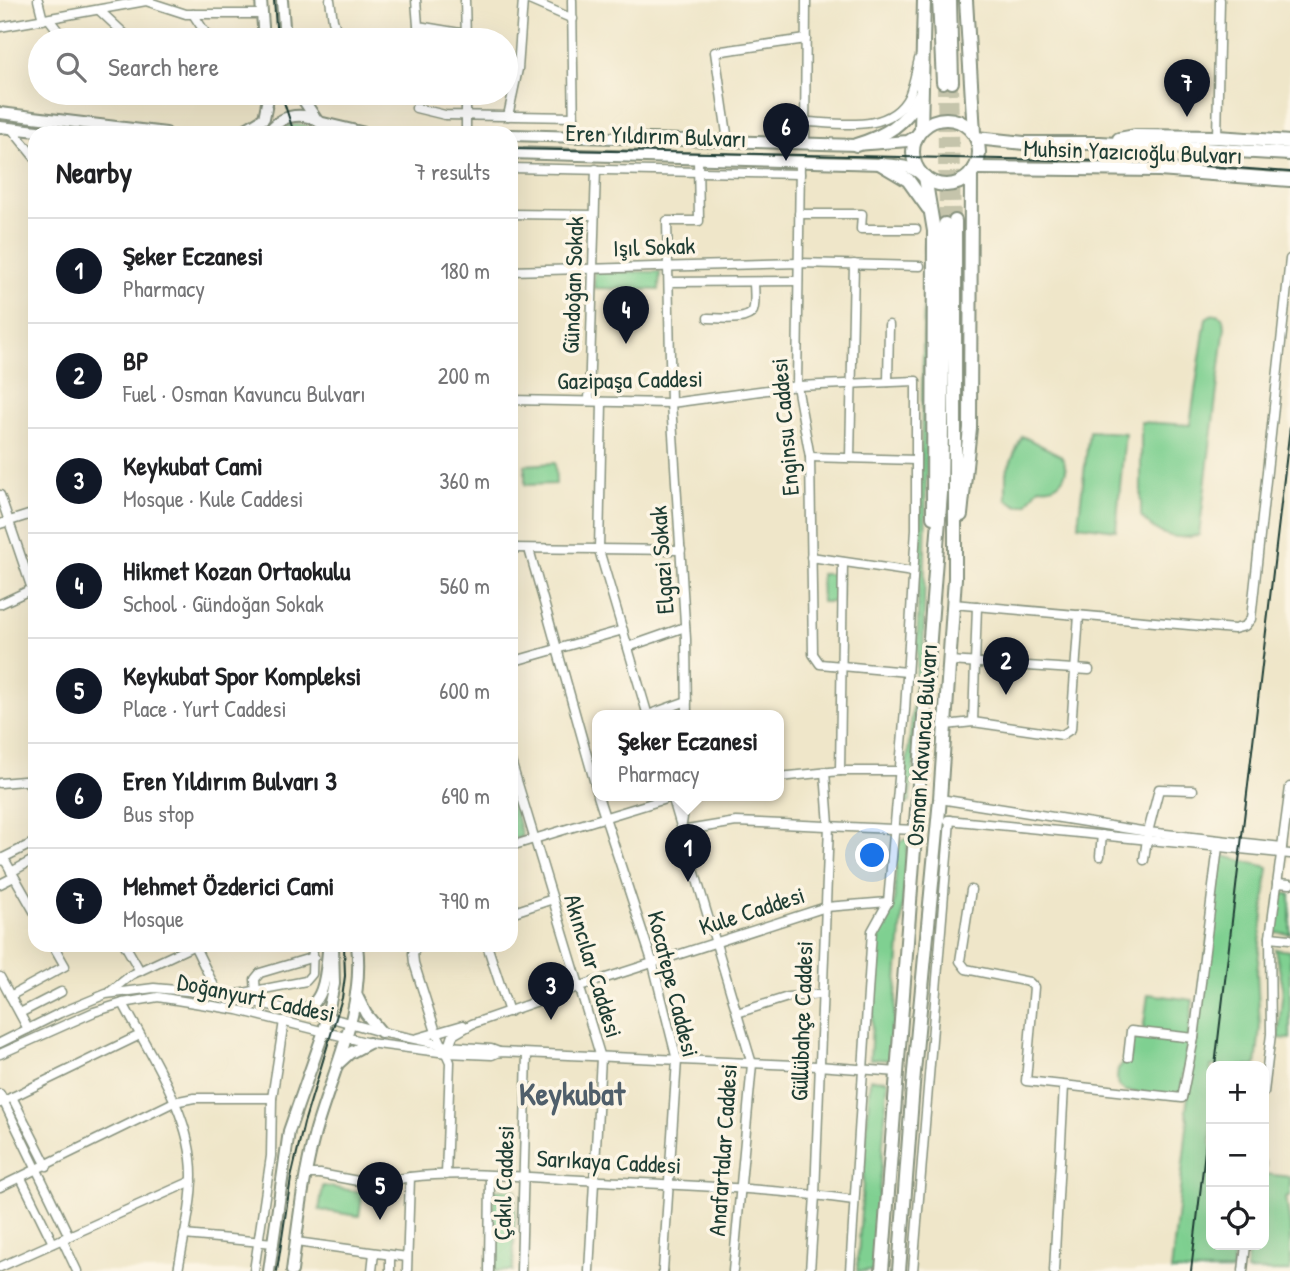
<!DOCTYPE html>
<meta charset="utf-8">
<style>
body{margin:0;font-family:"Patrick Hand",sans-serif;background:#f6f6f6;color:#202124}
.controls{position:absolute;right:21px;bottom:21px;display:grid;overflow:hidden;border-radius:14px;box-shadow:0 7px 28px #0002}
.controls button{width:63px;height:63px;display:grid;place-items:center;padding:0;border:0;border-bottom:2px solid #e0e0e0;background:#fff;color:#202124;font:35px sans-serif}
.you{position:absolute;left:873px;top:856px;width:24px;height:24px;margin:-18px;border:5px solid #fff;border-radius:50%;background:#1a73e8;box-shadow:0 0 0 10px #1a73e833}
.badge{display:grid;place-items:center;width:46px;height:46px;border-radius:50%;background:#111827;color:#fff;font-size:23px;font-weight:700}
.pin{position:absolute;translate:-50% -58px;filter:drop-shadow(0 2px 4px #0008)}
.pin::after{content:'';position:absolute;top:37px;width:24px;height:21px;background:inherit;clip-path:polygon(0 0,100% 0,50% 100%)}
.popup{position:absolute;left:592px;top:710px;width:192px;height:91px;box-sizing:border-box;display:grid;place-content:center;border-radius:14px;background:#fff;filter:drop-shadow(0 2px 5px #0005);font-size:23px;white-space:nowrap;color:#757577}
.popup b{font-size:26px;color:#202124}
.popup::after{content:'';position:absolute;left:50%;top:100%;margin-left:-14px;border:14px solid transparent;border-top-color:#fff}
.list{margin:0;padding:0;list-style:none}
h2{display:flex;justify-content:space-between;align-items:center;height:91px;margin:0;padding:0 28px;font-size:30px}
h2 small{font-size:23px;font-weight:400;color:#757577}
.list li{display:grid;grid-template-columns:46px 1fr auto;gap:21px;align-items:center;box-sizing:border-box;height:105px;padding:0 28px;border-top:2px solid #e0e0e0}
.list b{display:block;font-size:26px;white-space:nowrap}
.list p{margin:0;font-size:23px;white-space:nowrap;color:#757577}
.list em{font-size:23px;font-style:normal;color:#757577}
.icon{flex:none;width:38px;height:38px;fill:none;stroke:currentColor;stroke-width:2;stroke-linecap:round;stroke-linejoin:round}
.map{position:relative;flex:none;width:1290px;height:1271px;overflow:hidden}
.search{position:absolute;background:#fff;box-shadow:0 7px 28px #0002;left:28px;top:28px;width:490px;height:77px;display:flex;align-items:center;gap:18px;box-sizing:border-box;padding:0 24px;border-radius:38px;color:#757577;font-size:26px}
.panel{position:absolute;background:#fff;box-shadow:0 7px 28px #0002;left:28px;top:126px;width:490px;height:826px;border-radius:21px}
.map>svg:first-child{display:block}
.green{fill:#7fd091;stroke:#4f8662;stroke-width:2}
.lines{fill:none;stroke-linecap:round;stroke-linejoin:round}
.highway-tunnel{stroke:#c5c4ab;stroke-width:12;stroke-dasharray:12 6;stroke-linecap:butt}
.minor-casing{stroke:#87927e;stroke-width:11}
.major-casing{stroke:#87927e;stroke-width:14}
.highway-casing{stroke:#87927e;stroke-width:16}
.minor{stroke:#fff;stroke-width:8}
.major{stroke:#fff;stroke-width:10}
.highway{stroke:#fff;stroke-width:12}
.tram{stroke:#1f3d34;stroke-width:2}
.rail{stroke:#1f3d34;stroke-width:2}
.labels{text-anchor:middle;stroke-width:7;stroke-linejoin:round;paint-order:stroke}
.street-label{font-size:24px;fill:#1f3d34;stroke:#fcf5e5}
.district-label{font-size:32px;font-weight:bold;fill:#505f6b;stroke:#fcf5e5}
</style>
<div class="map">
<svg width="1290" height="1271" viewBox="0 0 1290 1271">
<rect width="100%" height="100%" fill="#fcf5e5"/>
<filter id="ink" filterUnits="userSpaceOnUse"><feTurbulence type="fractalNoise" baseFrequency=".0143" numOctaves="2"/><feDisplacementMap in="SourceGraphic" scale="14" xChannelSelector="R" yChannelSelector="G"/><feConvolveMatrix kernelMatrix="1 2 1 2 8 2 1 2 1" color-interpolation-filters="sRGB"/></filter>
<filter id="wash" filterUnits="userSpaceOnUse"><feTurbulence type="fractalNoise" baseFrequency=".00686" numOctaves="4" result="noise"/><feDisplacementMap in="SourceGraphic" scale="28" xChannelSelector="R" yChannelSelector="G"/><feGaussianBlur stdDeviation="1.57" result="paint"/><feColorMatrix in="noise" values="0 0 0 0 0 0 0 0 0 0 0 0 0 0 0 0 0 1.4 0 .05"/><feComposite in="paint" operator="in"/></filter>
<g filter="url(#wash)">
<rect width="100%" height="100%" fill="#efe6c9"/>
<!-- green -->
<g class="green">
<polygon points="298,124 307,125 319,133 279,133 288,126"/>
<polygon points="930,244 923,674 910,802 906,804 903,802 917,667 925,245"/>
<polygon points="594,271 660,272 659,290 594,288"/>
<path d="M1217,314L1222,317L1225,326L1199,535C1176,541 1156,535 1141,516V422L1190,425L1206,318L1211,315Z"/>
<polygon points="1089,431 1125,433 1116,530 1078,525"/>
<path d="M1022,436L1060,455L1064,461L1066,471C1062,484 1052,489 1039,487L1027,504L1018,506L1006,499V473Z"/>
<polygon points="555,463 556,484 525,485 525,465"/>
<polygon points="821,574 840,574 841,602 822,602"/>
<polygon points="511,794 522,837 511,840"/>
<polygon points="906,839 908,840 891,1060 870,1059 877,936 894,904 897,843"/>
<polygon points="1220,855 1268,867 1257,973 1260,1027 1256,1066 1211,1066 1211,1245 1235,1245 1232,1271 1171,1271 1188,1119 1186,1111"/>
<polygon points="1279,893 1290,894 1290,934 1274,932"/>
<polygon points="1275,949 1290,951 1290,1039 1278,1038 1283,987"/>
<polygon points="1148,994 1193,1000 1180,1098 1125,1091 1119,1086 1117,1078 1118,1069 1130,1056 1132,1038 1142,1039"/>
<polygon points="870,1079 888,1080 873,1271 857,1271"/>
<polygon points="1266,1162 1265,1174 1290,1177 1290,1195 1286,1197 1290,1227 1290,1271 1246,1271 1249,1245 1264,1245 1264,1163"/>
<polygon points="323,1186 363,1192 359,1216 319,1210"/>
<polygon points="494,1189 516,1190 513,1271 492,1271"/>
</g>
</g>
<g filter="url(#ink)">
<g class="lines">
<!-- highway-tunnel -->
<g class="highway-tunnel">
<polyline points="943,82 945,224"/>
<polyline points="952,82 955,221"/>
</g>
<defs>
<g id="minor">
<polyline points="38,0 43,20"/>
<polyline points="330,0 333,20 338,34"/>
<polyline points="416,0 418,26 466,34"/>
<polyline points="465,0 466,40"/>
<polyline points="529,0 573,19"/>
<polyline points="572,0 574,136"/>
<polyline points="99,10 131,40"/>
<polyline points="193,14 210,40"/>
<polyline points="49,19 65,40"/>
<polyline points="0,27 146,1 186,14 262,14"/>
<path d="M320,40C330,29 339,34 350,40"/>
<polyline points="416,108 445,115 574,117"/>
<polyline points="508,116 518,69 523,0"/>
<path d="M806,122C840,123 890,134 909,96C914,84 916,71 919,59"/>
<polyline points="11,128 35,158"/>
<polyline points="466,133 466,93"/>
<polyline points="1217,137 1220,0"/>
<polyline points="728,141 715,52 806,39"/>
<polyline points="805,143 806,0"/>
<polyline points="800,162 797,386 810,457 813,654 820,664 907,672"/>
<polyline points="511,168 800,174"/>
<polyline points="511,214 594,215"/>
<polyline points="799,214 862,214 861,229 916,229"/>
<polyline points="511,271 799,263 920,266"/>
<polyline points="669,282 798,281"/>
<path d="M708,318C719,318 747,322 753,311C756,303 754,290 754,282"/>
<polyline points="888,382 889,325"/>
<polyline points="511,400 671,403 797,386 916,381 916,529 905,710 888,902 872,931 850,1271"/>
<polyline points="589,401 596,169"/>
<polyline points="602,402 599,550 648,716"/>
<polyline points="810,457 916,460"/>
<polyline points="850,458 854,264"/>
<polyline points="0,495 35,598"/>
<polyline points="0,524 35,513"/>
<polyline points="511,548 681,550"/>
<polyline points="529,549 597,791"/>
<polyline points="811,557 913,572"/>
<polyline points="0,604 32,589"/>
<polyline points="953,604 1234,629 1245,626 1251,619 1290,259"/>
<polyline points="628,647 685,627"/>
<polyline points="950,661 1089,670"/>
<polyline points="511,662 623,630"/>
<polyline points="648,715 687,701"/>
<polyline points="687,716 686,639 671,403 667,221 699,221 698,159"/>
<polyline points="973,722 977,606"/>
<polyline points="946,725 973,722 1062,735 1071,729 1079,615"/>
<polyline points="511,761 601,1058 589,1271"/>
<polyline points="840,771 843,562"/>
<polyline points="779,777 840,771 899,771"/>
<polyline points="28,781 35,797"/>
<polyline points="0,783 35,780"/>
<polyline points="598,796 653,964 677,1060 663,1271"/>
<polyline points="672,796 752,1064 733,1271"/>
<polyline points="940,799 1148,832 1282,847"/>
<polyline points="948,820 1290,854"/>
<polyline points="682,824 686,796"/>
<polyline points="681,831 736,822 915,830"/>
<polyline points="511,846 672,797"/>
<polyline points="1100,856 1102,835"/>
<polyline points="0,859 6,862 35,913"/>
<polyline points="1,859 35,842"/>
<polyline points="1144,860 1148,832 1159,789 1193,790"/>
<polyline points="11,872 35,859"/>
<polyline points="1277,883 1290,884"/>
<polyline points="0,884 14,877"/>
<polyline points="971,890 960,961 966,969 1029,982 1034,987 1026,1081 1182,1098 1194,1038 1218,847"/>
<polyline points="511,913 553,899"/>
<polyline points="1270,937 1290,939"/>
<polyline points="125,945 140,971"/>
<polyline points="194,945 218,994"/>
<polyline points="418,945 413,953 414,963 435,1029 450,1062 446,1175"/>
<polyline points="487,945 509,1012"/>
<polyline points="0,977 28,1029"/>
<polyline points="111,991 131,975 195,945"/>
<polyline points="233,995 306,981 312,974 313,945"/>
<polyline points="10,996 65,966 53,945"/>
<polyline points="256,996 255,979 260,973 314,957"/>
<path d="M123,1003C150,1055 192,1115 192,1175C192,1207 183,1240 178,1271"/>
<polyline points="20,1013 61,992"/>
<polyline points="737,1013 788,997 821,994"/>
<polyline points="418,1038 463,1025"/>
<polyline points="0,1043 60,1013 106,994 154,988 209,993 328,1017 381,1032 448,1046 491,1049 499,1052"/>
<polyline points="448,1050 453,1035 472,1024 581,986 826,907 888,902"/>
<polyline points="0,1054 94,1012 123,1003 158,997 238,1010 369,1043 447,1053 492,1055 499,1052 818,1066 898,1072"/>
<polyline points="1128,1057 1131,1031 1194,1038"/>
<polyline points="1264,1092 1271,1034 1270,937 1290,787"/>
<polyline points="0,1094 69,1236"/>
<polyline points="12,1097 47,1166"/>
<polyline points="0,1103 140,1035"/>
<polyline points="305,1174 320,1174 374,1184 410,1177"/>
<polyline points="21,1178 53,1243"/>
<polyline points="0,1187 174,1102 194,1098 272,1098"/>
<polyline points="184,1235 274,1243"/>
<polyline points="62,1239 77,1271"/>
<polyline points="296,1242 407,1257"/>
<polyline points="0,1267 192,1181"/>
<polyline points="254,1271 271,1156 272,1098 284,1021"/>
<polyline points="372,1271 374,1253"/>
<polyline points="390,1271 390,1255"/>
<path d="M407,1271L410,1177C467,1170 526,1178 582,1180C673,1185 764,1187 854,1200"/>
<polyline points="489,1271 490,1176"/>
<polyline points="521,1271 527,1054"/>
<polyline points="810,1271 815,1195 829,825 825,772"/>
<polyline points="913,1271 950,820"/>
<polyline points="1054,1271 1064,1086"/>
<polyline points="1243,1271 1246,1245"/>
</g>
<g id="major">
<polyline points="261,0 264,40"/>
<polyline points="282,0 285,40"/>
<polyline points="299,93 316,119"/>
<polyline points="0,113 166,133"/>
<polyline points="323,123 365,133"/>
<polyline points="0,127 56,133"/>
<polyline points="241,132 264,118 269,93"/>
<path d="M268,133C284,110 314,110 330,133"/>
<polyline points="511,135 856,145 908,141 917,135"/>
<path d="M511,153L881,164C897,165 909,165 922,175"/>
<polyline points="356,994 366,1014 381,1032"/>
<path d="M299,1010C325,1007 326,972 328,951"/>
<polyline points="339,1063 350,1053 369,1043"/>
<polyline points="269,1271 289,1131 324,1031 334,984 333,945"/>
<path d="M292,1271C298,1225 303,1178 315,1133C332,1072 365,1010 357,945"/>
</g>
<g id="highway">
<polyline points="939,0 943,82"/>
<polyline points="950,0 952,82"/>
<polyline points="966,0 974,133"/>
<circle cx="946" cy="152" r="33"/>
<polyline points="921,130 924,0"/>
<polyline points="976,138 1024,143 1100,143 1290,154"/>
<polyline points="1119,139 1135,136 1217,137 1290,142"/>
<path d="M856,145C885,136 906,124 920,95"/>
<polyline points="881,164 908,180 928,208"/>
<polyline points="975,168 1159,170 1290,180"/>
<polyline points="925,177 934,231 933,517"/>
<polyline points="961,515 970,428 971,173"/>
<polyline points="882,1271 941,493 945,224"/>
<polyline points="899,1271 914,1072 940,799 955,578 955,221"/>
</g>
</defs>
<!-- minor casing -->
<use href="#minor" class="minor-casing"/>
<!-- major casing -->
<use href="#major" class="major-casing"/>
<!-- highway casing -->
<use href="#highway" class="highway-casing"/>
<!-- minor -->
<use href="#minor" class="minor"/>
<!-- major -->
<use href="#major" class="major"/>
<!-- highway -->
<use href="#highway" class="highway"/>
<!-- tram -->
<g class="tram">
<polyline points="274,0 277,40"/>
<polyline points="281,93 294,133"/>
<polyline points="511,149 1154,162 1290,172"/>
<polyline points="277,1271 291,1178 304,1123 342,998 345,976 344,945"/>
</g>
<!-- rail -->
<g class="rail">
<polyline points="1215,1066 1290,427"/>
<polyline points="1191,1271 1211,1100"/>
</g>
</g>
</g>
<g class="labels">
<!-- street labels -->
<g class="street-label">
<text transform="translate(656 136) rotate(2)" y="8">Eren Yıldırım Bulvarı</text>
<text transform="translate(1133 152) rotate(2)" y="8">Muhsin Yazıcıoğlu Bulvarı</text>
<text transform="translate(654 247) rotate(-2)" y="8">Işıl Sokak</text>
<text transform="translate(573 285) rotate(-88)" y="8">Gündoğan Sokak</text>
<text transform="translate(630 380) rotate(-1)" y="8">Gazipaşa Caddesi</text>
<text transform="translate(785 427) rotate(-95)" y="8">Enginsu Caddesi</text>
<text transform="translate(662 560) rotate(-94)" y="8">Elgazi Sokak</text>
<text transform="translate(922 745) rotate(-86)" y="8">Osman Kavuncu Bulvarı</text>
<text transform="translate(752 911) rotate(-18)" y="8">Kule Caddesi</text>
<text transform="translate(593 966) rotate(73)" y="8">Akıncılar Caddesi</text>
<text transform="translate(673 984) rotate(76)" y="8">Kocatepe Caddesi</text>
<text transform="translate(256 998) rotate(12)" y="8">Doğanyurt Caddesi</text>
<text transform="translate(802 1021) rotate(-88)" y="8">Güllübahçe Caddesi</text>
<text transform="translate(723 1150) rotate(-86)" y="8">Anafartalar Caddesi</text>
<text transform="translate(609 1162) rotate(3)" y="8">Sarıkaya Caddesi</text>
<text transform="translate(504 1183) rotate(-88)" y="8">Çakıl Caddesi</text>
</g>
<!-- district labels -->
<g class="district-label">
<text x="572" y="1105">Keykubat</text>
</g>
</g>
</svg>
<div class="controls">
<button>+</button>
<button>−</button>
<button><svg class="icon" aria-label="locate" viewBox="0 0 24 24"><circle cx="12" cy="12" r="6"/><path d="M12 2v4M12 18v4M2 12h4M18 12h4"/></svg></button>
</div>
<div class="you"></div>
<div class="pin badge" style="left:688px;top:882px">1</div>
<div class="popup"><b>Şeker Eczanesi</b>Pharmacy</div>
<div class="pin badge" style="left:1006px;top:695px">2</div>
<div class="pin badge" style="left:551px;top:1020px">3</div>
<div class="pin badge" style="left:626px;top:344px">4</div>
<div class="pin badge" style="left:380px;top:1220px">5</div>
<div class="pin badge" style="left:786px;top:161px">6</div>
<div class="pin badge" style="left:1187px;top:117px">7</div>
<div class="search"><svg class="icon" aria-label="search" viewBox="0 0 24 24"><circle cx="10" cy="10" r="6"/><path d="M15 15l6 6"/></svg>Search here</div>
<section class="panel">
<h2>Nearby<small>7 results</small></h2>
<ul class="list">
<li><span class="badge">1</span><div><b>Şeker Eczanesi</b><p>Pharmacy</p></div><em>180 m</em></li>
<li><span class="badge">2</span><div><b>BP</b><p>Fuel · Osman Kavuncu Bulvarı</p></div><em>200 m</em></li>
<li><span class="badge">3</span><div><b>Keykubat Cami</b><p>Mosque · Kule Caddesi</p></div><em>360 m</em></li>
<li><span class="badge">4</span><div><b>Hikmet Kozan Ortaokulu</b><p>School · Gündoğan Sokak</p></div><em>560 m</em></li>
<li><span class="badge">5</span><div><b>Keykubat Spor Kompleksi</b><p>Place · Yurt Caddesi</p></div><em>600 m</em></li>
<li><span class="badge">6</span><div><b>Eren Yıldırım Bulvarı 3</b><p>Bus stop</p></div><em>690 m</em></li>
<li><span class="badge">7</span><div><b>Mehmet Özderici Cami</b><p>Mosque</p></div><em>790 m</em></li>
</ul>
</section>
</div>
